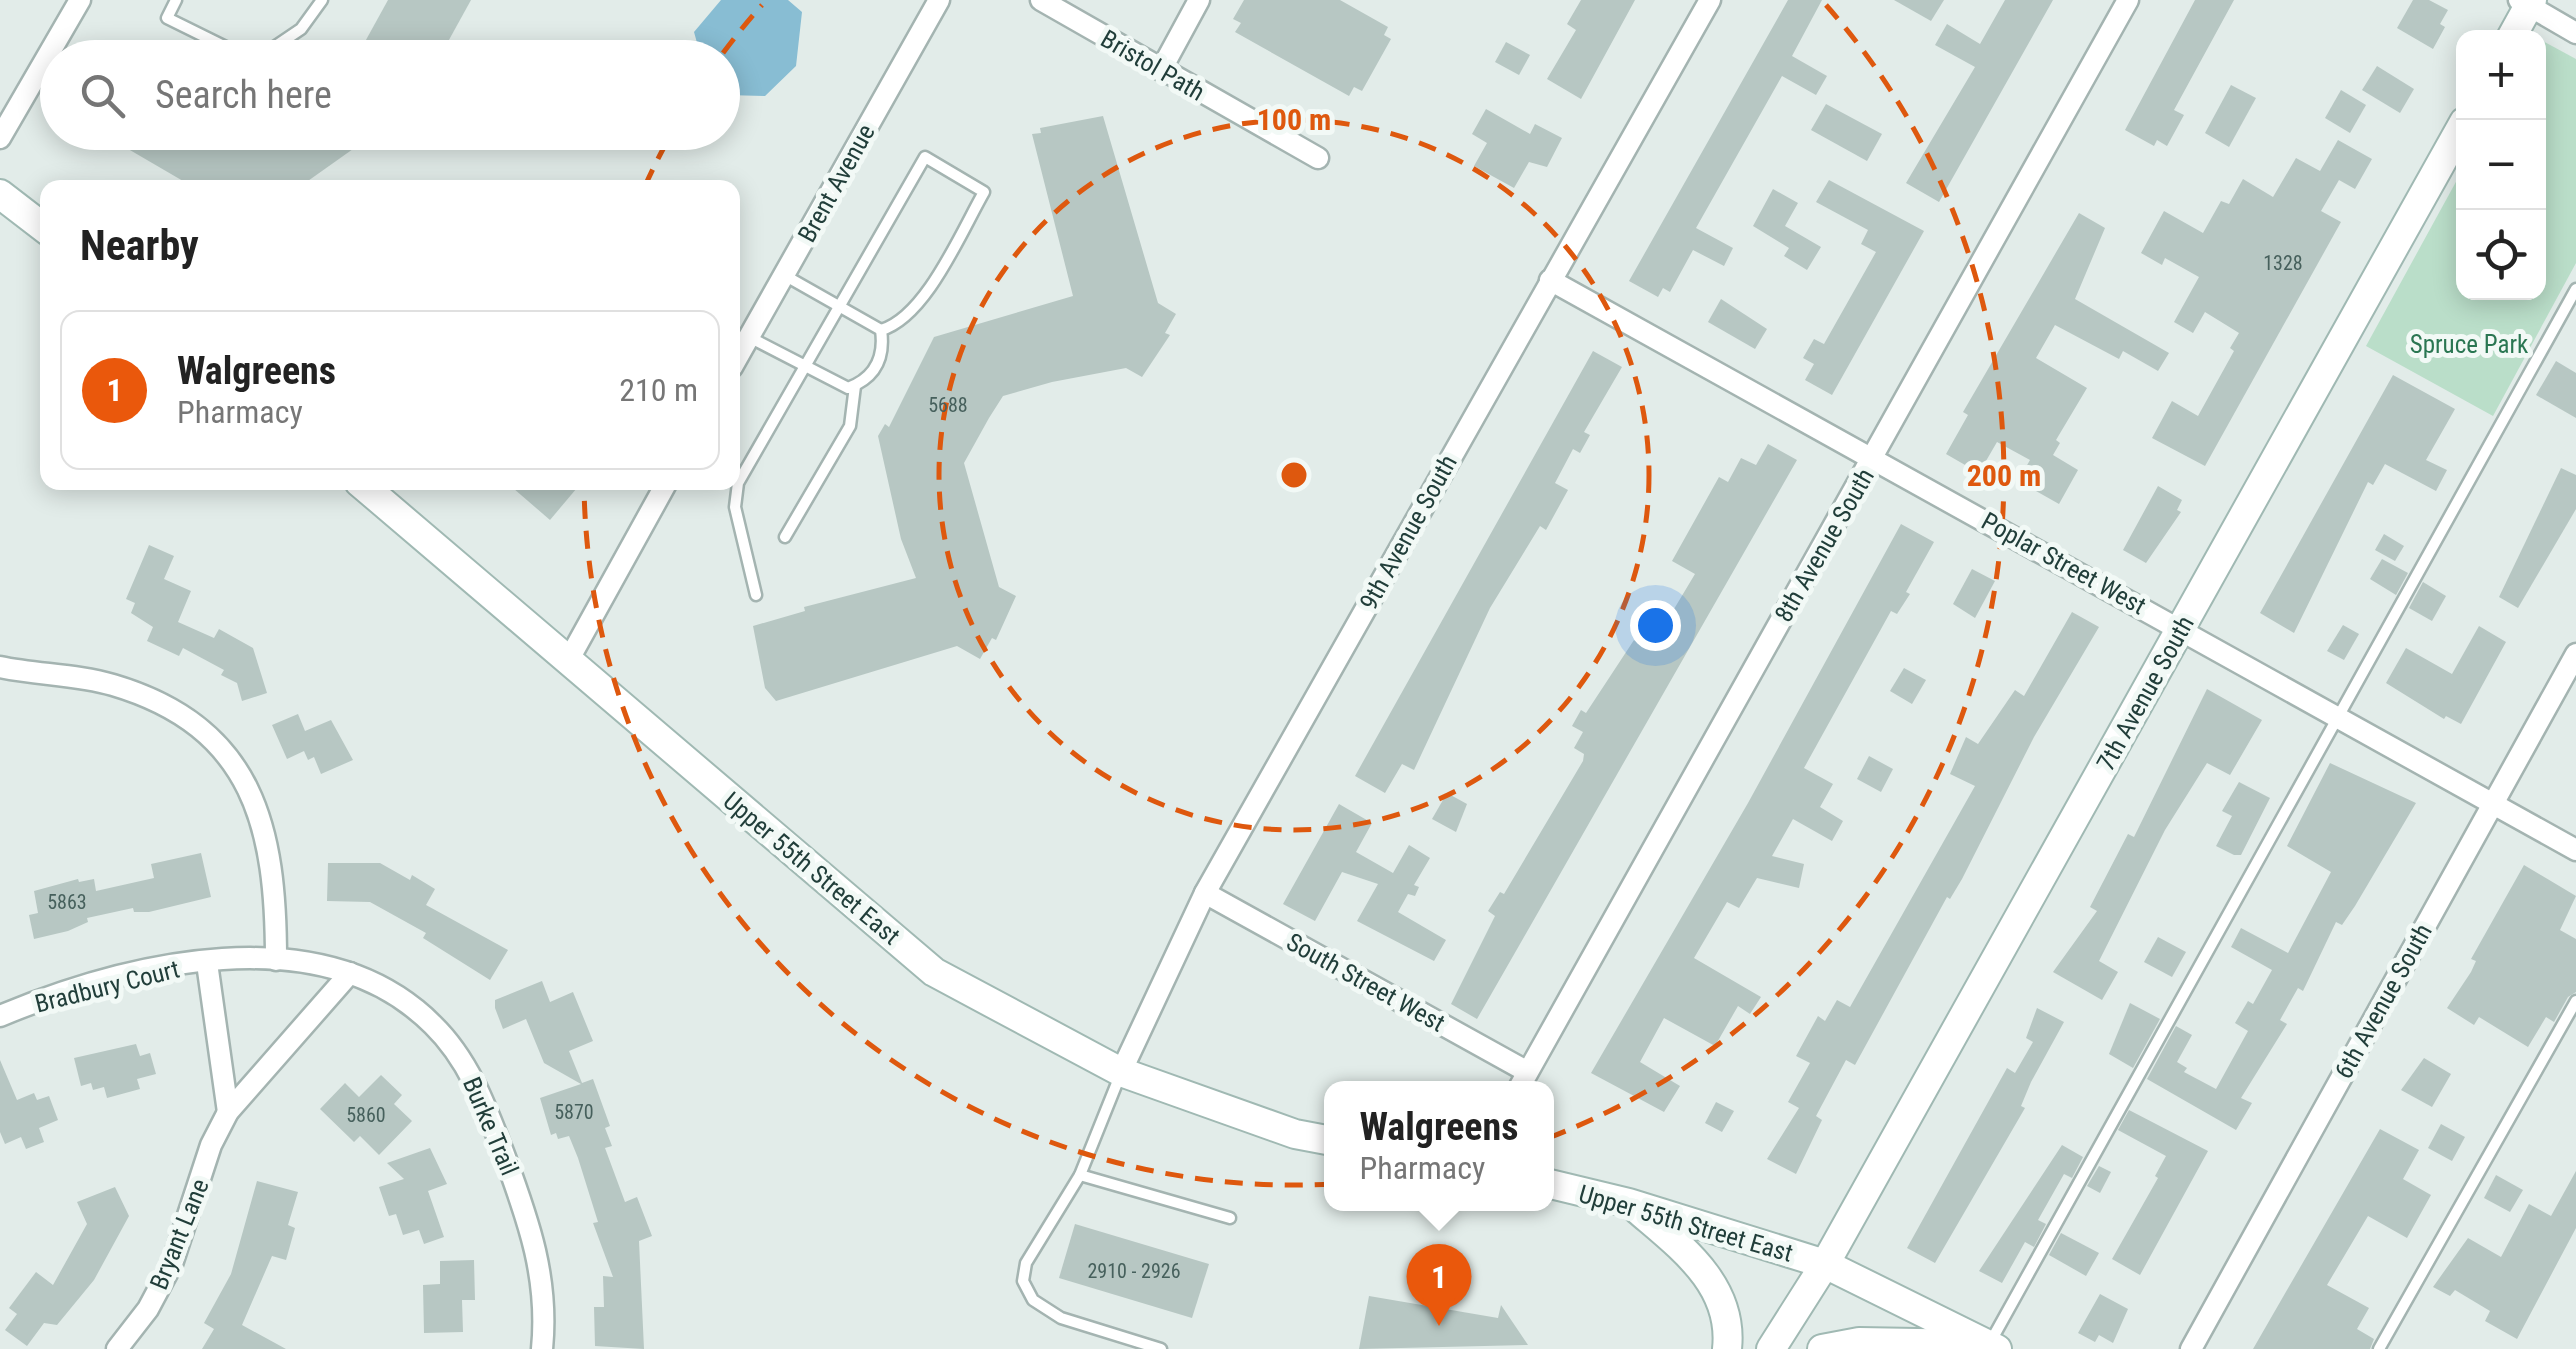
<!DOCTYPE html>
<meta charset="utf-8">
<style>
body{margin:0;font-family:"Roboto Condensed",sans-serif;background:#f2f2f2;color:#222}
.controls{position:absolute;right:30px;top:30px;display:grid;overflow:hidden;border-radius:20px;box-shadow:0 5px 25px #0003}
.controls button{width:90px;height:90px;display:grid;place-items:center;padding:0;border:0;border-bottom:2px solid #e0e0e0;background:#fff;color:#222;font:50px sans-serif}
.you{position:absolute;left:1655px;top:625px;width:35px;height:35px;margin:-25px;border:8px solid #fff;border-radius:50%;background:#1a73e8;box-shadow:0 0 0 15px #1a73e833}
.badge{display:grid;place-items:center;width:65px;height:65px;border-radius:50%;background:#ea580c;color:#fff;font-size:32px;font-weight:700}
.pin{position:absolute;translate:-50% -82px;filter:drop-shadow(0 2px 5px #0008)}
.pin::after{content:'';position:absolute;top:52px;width:35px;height:30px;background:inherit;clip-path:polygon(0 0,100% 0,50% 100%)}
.popup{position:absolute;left:1324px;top:1081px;width:230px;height:130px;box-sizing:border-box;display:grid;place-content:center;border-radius:20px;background:#fff;filter:drop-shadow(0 2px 8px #0005);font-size:32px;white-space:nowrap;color:#767676}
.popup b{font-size:38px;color:#222}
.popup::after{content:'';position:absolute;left:50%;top:100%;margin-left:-20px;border:20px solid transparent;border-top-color:#fff}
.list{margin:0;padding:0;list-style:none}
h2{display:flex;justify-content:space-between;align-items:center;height:130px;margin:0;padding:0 40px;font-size:42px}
h2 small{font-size:32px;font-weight:400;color:#767676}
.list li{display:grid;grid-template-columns:65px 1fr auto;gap:30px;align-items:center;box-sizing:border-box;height:160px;margin:0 20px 20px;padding:0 20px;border:2px solid #e0e0e0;border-radius:20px}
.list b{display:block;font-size:38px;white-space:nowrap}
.list p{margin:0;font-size:32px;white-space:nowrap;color:#767676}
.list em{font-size:32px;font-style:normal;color:#767676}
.icon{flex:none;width:55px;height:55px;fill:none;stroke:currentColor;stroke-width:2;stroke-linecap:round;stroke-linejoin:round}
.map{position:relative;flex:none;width:2576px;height:1349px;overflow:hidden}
.search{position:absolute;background:#fff;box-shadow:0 5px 25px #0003;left:40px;top:40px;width:700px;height:110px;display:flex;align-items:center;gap:25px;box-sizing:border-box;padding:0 35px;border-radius:55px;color:#767676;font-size:38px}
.panel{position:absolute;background:#fff;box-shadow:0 5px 25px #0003;left:40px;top:180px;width:700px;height:310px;border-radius:20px}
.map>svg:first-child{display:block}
.green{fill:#badec9}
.water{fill:#88bdd3}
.building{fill:#b7c7c3}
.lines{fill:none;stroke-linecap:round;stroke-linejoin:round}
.lane-casing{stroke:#a4b4b1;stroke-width:15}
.street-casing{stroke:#a4b4b1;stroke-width:25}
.secondary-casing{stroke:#a0b9b3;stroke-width:32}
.lane{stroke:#fff;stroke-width:10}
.street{stroke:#fff;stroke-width:20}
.secondary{stroke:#fff;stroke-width:28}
.ring{fill:none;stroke:#de580e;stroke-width:5;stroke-dasharray:18 12}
.labels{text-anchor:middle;stroke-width:10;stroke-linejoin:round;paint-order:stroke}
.number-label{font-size:20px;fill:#46605c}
.street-label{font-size:25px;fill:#213e3a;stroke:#f2f9f6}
.park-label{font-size:25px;fill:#2a7652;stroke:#f2f9f6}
.centre{fill:#de580e;stroke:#f2f9f6;stroke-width:5}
.ring-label{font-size:30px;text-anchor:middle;font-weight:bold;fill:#de580e;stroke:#f2f9f6;stroke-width:10;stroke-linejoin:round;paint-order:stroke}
</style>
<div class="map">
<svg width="2576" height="1349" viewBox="0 0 2576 1349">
<rect width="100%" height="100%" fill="#e2ece9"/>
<!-- green -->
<polygon class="green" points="2539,39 2576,59 2576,263 2493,416 2366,346 2463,169 2464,292 2538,292"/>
<!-- water -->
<polygon class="water" points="721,0 788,0 802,12 796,66 765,96 726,95 722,58 701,57 694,32"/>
<!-- building -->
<g class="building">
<polygon points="388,0 471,0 439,58 356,58"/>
<polygon points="1244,0 1340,0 1388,27 1384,35 1391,39 1362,91 1354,87 1349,96 1235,32 1241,23 1233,19"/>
<polygon points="1581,0 1635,0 1581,99 1547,79 1576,30 1567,24"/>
<polygon points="1788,0 1822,0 1792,56 1827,76 1816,95 1782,76 1696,228 1733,248 1724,266 1693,250 1670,292 1663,288 1658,297 1629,281"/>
<polygon points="1894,0 1944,0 1931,21"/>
<polygon points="2005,0 2053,0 1939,202 1906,183 1975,67 1935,45 1947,24 1980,44"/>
<polygon points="2195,0 2234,0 2174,110 2184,115 2167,146 2157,140 2154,146 2125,130"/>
<polygon points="2413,0 2429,0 2448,10 2440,24 2445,27 2433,49 2397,28"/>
<polygon points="1506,42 1530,55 1519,75 1495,62"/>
<polygon points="2377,66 2414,89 2400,113 2362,90"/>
<polygon points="2231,85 2256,98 2229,147 2205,133"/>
<polygon points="2341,90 2366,105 2350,133 2325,118"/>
<polygon points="1826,104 1882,134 1867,161 1811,130"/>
<polygon points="1486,109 1530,134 1535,124 1562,138 1547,167 1529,162 1514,188 1474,166 1487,143 1472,134"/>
<polygon points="1103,116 1158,303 1176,314 1165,333 1170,335 1142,377 1126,368 1052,382 1003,396 989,418 964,463 999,587 1016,596 996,640 992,638 980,659 957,646 776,701 765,688 753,626 805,611 804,607 916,578 901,539 878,436 885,424 889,427 934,337 1073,296 1032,134 1041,133 1040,128"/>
<polygon points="99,132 377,132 298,188 195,188"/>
<polygon points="2338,140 2372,159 2355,189 2339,180 2321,211 2341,222 2205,466 2152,438 2172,401 2198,416 2234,351 2230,348 2239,333 2205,312 2193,333 2174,322 2199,277 2165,258 2162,265 2141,253 2164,211 2203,233 2221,201 2229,204 2243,179 2273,197 2296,158 2320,171"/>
<polygon points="1829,180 1924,231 1832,395 1805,380 1814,364 1803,358 1814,339 1824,344 1876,252 1861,244 1868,230 1816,202"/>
<polygon points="1773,189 1798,203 1785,226 1821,247 1807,270 1784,256 1789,248 1753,226"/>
<polygon points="2079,213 2105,228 2075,299 2169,353 2158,371 2123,351 2119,359 2055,325 2036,358 2087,388 2056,440 2060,443 2053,455 2078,470 2059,504 2018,481 2030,460 1997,442 1979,473 1946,454 1968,415 1963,412"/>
<polygon points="1721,299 1767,329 1755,349 1708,322"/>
<polygon points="1593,351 1622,367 1584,432 1590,435 1580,453 1573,449 1555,483 1568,490 1546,530 1540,526 1490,608 1414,770 1402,764 1385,793 1355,776"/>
<polygon points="2556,361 2576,373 2576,418 2536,395"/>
<polygon points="2393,375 2455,409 2426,460 2447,470 2436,491 2385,464 2373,485 2368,482 2294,633 2260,613"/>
<polygon points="1768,444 1797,460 1477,1019 1451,1004 1495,916 1488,911 1500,892 1504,894 1583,761 1584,754 1574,748 1583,732 1572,726 1581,710 1586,713 1634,640 1650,649 1695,574 1672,561 1719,477 1728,482 1741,458 1756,465"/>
<polygon points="2561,468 2576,475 2576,509 2518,608 2499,597"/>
<polygon points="506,482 582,482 550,520"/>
<polygon points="2158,486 2182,500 2177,510 2181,512 2146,563 2123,550"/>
<polygon points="1901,524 1934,542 1906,592 1910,594 1897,614 1891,611 1804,768 1833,784 1820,807 1843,821 1832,841 1793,819 1772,856 1804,864 1799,888 1757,878 1739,908 1727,902 1694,958 1761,997 1750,1014 1738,1006 1715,1046 1664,1018 1640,1062 1680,1086 1664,1112 1591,1073 1748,803"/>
<polygon points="2384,534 2404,546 2395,561 2375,550"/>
<polygon points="149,545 174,556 164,579 191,591 178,622 214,638 219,629 253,648 267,693 242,701 237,683 221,675 224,670 183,648 179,656 147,641 153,627 131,613 135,603 126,599"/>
<polygon points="2382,559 2408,573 2396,595 2370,579"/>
<polygon points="1972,569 1995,581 1975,618 1953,604"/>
<polygon points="2423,582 2446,596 2432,621 2409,608"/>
<polygon points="2072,612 2099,627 2034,737 1962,879 1950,899 1947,897 1855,1065 1846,1060 1816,1116 1822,1120 1796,1174 1767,1159 1799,1108 1788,1102 1810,1063 1796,1056 1818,1016 1825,1021 1837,1000 1850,1007 1975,786 1950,774 1966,737 1978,744 2015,690 2024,696"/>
<polygon points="2343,625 2359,634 2344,660 2327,651"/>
<polygon points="2479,626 2506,642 2461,724 2446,716 2444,719 2386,683 2406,648 2452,674"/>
<polygon points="1904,668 1926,680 1912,704 1890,691"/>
<polygon points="2207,689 2262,720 2230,775 2207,763 2165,830 2099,961 2118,972 2102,1000 2053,972 2097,911 2090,907 2128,834 2134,837"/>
<polygon points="298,714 305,731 331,720 353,760 321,774 314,757 308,760 304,751 287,759 272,725"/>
<polygon points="1869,756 1893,769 1881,792 1857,779"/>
<polygon points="2330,763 2416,803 2355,906 2342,925 2336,922 2303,991 2298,988 2280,1020 2287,1024 2241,1098 2252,1103 2236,1130 2147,1079 2176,1026 2192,1035 2177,1062 2187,1068 2184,1072 2216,1089 2248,1031 2235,1023 2248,1001 2253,1004 2272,970 2231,947 2241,928 2288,953 2331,872 2287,846"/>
<polygon points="2239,782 2270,798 2241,855 2234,855 2216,846 2232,816 2222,811"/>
<polygon points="1447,793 1467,804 1456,832 1432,819"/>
<polygon points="1339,804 1372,823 1356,852 1393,873 1409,845 1430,858 1414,885 1419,887 1415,896 1408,894 1398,912 1446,940 1434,961 1357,921 1378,884 1342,872 1315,921 1283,904"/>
<polygon points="201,853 211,897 149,912 134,912 133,908 87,918 88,922 68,931 34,939 29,915 38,913 34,891 78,879 79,882 94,879 96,891 154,878 151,864"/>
<polygon points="328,863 380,863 410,880 412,875 435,889 426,905 508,950 490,980 423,938 426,933 370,902 327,901"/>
<polygon points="2524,865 2576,896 2560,930 2576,939 2576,992 2568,997 2554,1022 2546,1017 2528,1047 2479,1017 2474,1025 2447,1008 2471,972 2476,961 2471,959"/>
<polygon points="2158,937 2186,952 2172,977 2144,962"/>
<polygon points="542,981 550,1002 573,992 593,1041 569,1051 582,1083 593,1079 610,1126 605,1128 612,1146 605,1148 625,1202 637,1197 652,1236 639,1241 644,1349 595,1346 594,1307 604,1307 603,1276 613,1277 593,1223 598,1222 578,1158 569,1136 558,1139 556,1133 551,1135 540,1098 581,1084 544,1063 526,1019 503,1029 495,1008 495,1000"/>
<polygon points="2130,1003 2160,1019 2133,1068 2109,1054"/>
<polygon points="2037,1008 2064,1022 2031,1082 2021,1106 2025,1108 1935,1263 1907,1248 2007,1068 2015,1073 2033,1042 2026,1038"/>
<polygon points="136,1044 140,1056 150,1053 156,1074 137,1079 140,1089 107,1098 104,1087 93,1090 91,1083 81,1086 74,1058"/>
<polygon points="2424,1058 2451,1074 2432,1107 2401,1090"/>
<polygon points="0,1060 17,1100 34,1093 37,1100 49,1096 58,1120 39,1128 44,1142 26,1149 21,1137 5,1144 0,1132"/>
<polygon points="381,1075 402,1095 394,1104 412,1121 379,1155 360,1136 354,1142 320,1109 345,1083 359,1097"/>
<polygon points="1716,1102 1734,1111 1722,1132 1705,1123"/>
<polygon points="2129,1110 2208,1151 2140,1275 2112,1259 2158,1178 2155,1176 2166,1156 2118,1130"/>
<polygon points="2441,1124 2465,1137 2452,1161 2428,1148"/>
<polygon points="2380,1129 2419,1150 2403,1179 2431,1195 2407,1238 2368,1216 2327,1285 2369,1308 2357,1329 2374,1339 2370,1349 2253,1349"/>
<polygon points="2062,1145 2083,1157 2072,1178 2064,1174 2038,1220 2046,1224 2034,1247 2025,1242 2002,1283 1979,1271"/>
<polygon points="430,1148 447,1184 428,1191 444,1237 424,1244 419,1230 403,1235 396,1214 389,1216 379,1187 404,1179 387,1163"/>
<polygon points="2099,1166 2111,1172 2100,1193 2087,1186"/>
<polygon points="2576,1171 2576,1228 2517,1339 2485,1321 2490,1311 2455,1290 2450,1296 2433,1287 2468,1238 2501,1257 2529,1204 2551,1216"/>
<polygon points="2496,1175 2523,1190 2510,1212 2484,1198"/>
<polygon points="257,1181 298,1192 288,1225 295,1228 286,1260 272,1256 242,1325 286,1349 202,1349 214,1329 204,1323 231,1274"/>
<polygon points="115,1187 129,1216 94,1280 57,1325 44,1323 27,1346 5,1330 17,1314 9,1308 36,1272 53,1285 87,1224 77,1202"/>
<polygon points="1075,1224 1209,1264 1192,1318 1059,1278"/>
<polygon points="2061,1233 2099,1253 2086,1276 2049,1255"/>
<polygon points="474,1260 475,1300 462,1300 463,1332 424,1333 423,1285 440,1284 440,1261"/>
<polygon points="2100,1294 2128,1309 2113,1343 2099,1335 2095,1342 2078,1333"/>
<polygon points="1369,1296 1498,1318 1501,1305 1528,1345 1359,1349"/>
</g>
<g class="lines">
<defs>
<g id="lane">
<polyline points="176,0 167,18 248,58"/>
<polyline points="258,58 301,29 322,0"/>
<path d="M749,337L848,388C875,378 885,358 881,330L784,275"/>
<polyline points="785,537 850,426 855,386"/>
<path d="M756,595L735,507L738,483L925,157L984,192C961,232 926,317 881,330"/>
<polyline points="1121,1073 1080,1175 1026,1263 1023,1281 1033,1300 1061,1318 1161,1349"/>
<polyline points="1080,1175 1230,1218"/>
<polyline points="1991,1341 2576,289"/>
<polyline points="2379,1349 2576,1001"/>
</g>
<g id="street">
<polyline points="1041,0 1318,158"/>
<polyline points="2519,0 2576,33"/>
<polyline points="1161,70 1199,0"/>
<polyline points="0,138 80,0"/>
<polyline points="1550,280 2576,850"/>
<polyline points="732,367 939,0"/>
<polyline points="568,661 667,482"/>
<path d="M0,667C37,675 77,674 113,685C255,727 276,829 276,960"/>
<polyline points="1205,893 1526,1071"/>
<polyline points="207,963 228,1112"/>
<path d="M0,1016C127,963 322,914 433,1025C470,1061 487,1110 505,1157C529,1222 549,1279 542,1349"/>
<polyline points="1121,1072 1205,893 1710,0"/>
<polyline points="1519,1088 2128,0"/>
<polyline points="117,1349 148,1309 172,1264 211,1145 228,1112 350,973"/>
<polyline points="2191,1349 2576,654"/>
</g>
<g id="secondary">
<polyline points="2511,38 2532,0"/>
<polyline points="0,194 48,231"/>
<polyline points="359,482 934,972 1121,1072 1295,1134 1332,1141"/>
<polyline points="1546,1183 1629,1203 1825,1264 1997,1349"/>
<path d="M1638,1210C1681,1247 1734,1285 1727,1349"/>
<polyline points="1771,1349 1825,1264 2464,122"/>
<polyline points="1822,1349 1859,1342 1975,1344"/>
</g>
</defs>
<!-- lane casing -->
<use href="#lane" class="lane-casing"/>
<!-- street casing -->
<use href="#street" class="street-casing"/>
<!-- secondary casing -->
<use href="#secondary" class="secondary-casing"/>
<!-- lane -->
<use href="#lane" class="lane"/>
<!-- street -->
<use href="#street" class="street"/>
<!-- secondary -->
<use href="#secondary" class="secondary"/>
</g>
<!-- distance rings -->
<g class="ring">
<circle cx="1294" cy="475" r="355"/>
<path d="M645 186A710 710 0 0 1 670 136M723 53A710 710 0 0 1 762 5M1826 5A710 710 0 1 1 584 487"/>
</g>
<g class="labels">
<!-- number labels -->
<g class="number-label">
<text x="2283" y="270">1328</text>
<text x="948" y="412">5688</text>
<text x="67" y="909">5863</text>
<text x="574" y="1119">5870</text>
<text x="366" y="1122">5860</text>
<text x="1134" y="1278">2910 - 2926</text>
</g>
<!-- street labels -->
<g class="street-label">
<text transform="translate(1153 65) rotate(30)" y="9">Bristol Path</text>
<text transform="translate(836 183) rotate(-61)" y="9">Brent Avenue</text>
<text transform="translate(1408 532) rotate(-61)" y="9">9th Avenue South</text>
<text transform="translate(1824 545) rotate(-60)" y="9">8th Avenue South</text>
<text transform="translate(2064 563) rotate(29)" y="9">Poplar Street West</text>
<text transform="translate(2145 693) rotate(-61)" y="9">7th Avenue South</text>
<text transform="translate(812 868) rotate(40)" y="9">Upper 55th Street East</text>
<text transform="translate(1366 982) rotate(29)" y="9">South Street West</text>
<text transform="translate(107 986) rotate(-14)" y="9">Bradbury Court</text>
<text transform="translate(2383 1001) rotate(-61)" y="9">6th Avenue South</text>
<text transform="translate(491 1126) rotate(67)" y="9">Burke Trail</text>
<text transform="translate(1686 1223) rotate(16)" y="9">Upper 55th Street East</text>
<text transform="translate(179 1234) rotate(-68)" y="9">Bryant Lane</text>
</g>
<!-- park labels -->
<g class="park-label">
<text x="2469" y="353">Spruce Park</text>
</g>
</g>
<circle cx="1294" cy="475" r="15" class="centre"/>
<g class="ring-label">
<text x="1294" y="130">100 m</text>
<text x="2004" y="486">200 m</text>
</g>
</svg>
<div class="controls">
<button>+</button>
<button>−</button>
<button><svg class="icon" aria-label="locate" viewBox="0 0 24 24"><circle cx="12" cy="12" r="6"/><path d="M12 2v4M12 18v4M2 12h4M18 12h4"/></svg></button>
</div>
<div class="you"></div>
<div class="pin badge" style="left:1439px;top:1326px">1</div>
<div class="popup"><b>Walgreens</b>Pharmacy</div>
<div class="search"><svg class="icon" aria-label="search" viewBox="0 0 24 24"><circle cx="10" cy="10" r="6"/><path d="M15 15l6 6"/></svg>Search here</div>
<section class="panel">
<h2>Nearby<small></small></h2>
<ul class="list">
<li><span class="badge">1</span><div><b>Walgreens</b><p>Pharmacy</p></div><em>210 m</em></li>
</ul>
</section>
</div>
